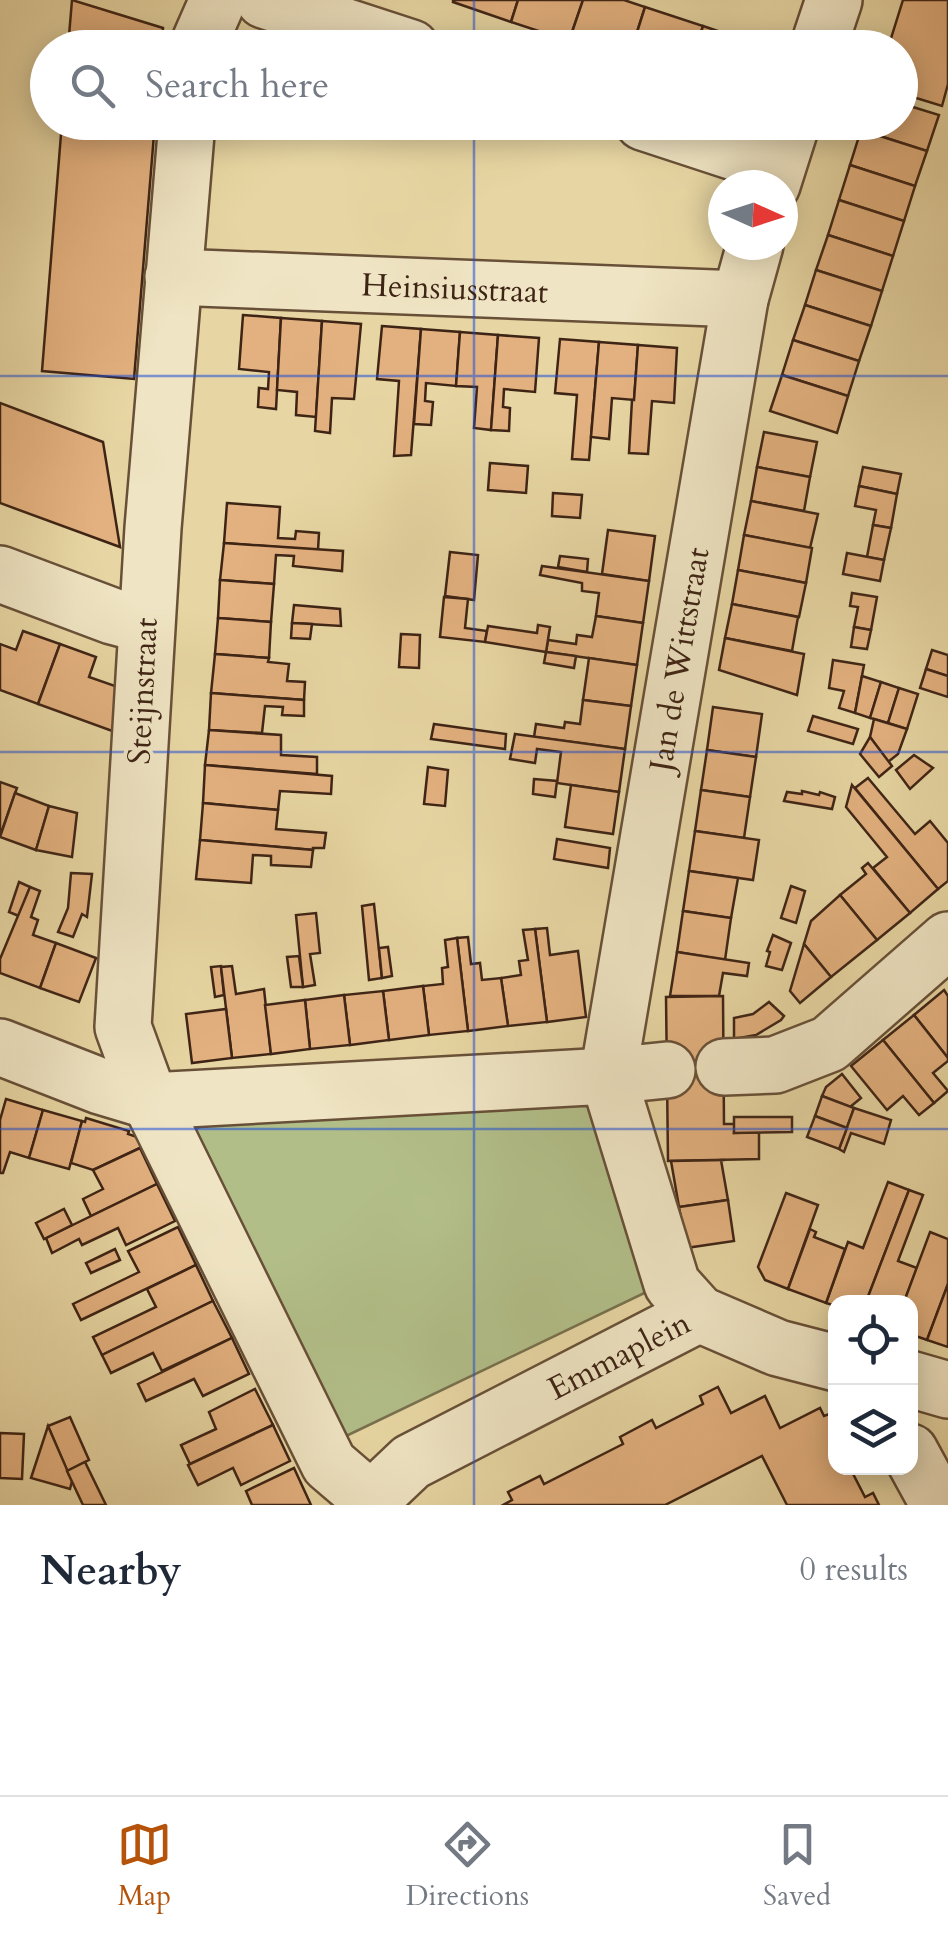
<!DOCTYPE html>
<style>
body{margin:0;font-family:Cardo,serif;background:#f6f6f7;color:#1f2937}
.controls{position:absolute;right:30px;bottom:30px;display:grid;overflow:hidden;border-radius:20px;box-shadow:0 5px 25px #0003}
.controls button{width:90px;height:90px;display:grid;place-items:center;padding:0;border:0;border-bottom:2px solid #e0e1e3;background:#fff;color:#1f2937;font:50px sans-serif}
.compass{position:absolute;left:708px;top:170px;width:90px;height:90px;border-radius:50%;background:#fff;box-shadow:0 5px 25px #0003;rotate:93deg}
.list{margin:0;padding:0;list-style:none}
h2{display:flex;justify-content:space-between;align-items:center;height:130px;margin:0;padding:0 40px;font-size:42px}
h2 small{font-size:32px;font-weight:400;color:#747a83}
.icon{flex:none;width:55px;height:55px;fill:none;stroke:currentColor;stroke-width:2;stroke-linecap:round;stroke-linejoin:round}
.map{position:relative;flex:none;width:948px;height:1505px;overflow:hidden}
.search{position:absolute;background:#fff;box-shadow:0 5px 25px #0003;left:30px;right:30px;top:30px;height:110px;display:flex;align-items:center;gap:25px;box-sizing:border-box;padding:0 35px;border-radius:55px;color:#747a83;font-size:38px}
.sheet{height:290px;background:#fff}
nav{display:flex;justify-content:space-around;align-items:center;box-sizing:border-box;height:140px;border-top:2px solid #e0e1e3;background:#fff;font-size:28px;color:#747a83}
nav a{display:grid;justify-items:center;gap:5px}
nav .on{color:#b45309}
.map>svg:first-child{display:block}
.green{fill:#b2be88;stroke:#78714e;stroke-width:2.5}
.building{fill:#e3b17f;stroke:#3e2415;stroke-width:2.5}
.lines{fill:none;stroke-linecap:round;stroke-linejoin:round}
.minor-casing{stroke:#685038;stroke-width:60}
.minor{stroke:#efe4c3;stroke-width:55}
.grid{fill:none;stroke:#1d4ed8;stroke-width:2.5;stroke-opacity:0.55}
.labels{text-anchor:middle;stroke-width:8;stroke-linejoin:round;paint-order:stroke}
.street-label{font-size:32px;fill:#3e2415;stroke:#efe4c3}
</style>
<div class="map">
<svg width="948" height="1505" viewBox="0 0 948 1505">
<rect width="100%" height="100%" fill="#e7d6a3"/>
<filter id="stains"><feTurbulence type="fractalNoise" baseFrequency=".002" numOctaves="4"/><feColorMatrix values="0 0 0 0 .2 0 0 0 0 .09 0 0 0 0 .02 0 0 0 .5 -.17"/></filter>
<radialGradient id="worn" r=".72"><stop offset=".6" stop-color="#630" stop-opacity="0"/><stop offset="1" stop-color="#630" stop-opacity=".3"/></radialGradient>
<!-- green -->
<polygon class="green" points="599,1100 659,1286 344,1437 188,1135 208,1121"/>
<!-- building -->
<g class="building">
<polygon points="72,0 163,28 161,48 68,48"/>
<polygon points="453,0 518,0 511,22 453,2"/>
<polygon points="518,0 583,0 569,41 511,22"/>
<polygon points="583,0 624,0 645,7 632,48 588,48 569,41"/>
<polygon points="903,0 948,0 948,84 942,106 900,93 900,48 888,48"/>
<polygon points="645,7 703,26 696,48 632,48"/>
<polygon points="703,26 762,46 762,48 696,48"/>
<polygon points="900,103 939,115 927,151 861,130 864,122 900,122"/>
<polygon points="62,122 155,122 134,379 42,371"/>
<polygon points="861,130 927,151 915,186 850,165"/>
<polygon points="850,165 915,186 904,221 839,200"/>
<polygon points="839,200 904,221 893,256 828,235"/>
<polygon points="828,235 893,256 882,291 816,270"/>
<polygon points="816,270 882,291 871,326 805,305"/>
<polygon points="805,305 871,326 859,361 793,340"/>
<polygon points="243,315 281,318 276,409 258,407 259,388 268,389 269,372 239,369"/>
<polygon points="281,318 322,321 316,417 296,415 297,392 277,390"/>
<polygon points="322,321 361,324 354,399 332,398 330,433 315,431"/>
<polygon points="382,326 421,329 411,455 394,456 399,381 377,379"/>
<polygon points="421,329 460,332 456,386 426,383 425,401 433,402 431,425 414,424"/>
<polygon points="460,332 498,335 491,430 474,428 477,387 456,386"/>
<polygon points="498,335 539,338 535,392 504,389 503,407 510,408 509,431 491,430"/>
<polygon points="560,339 599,342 589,460 572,459 577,395 555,393"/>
<polygon points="793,340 859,361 848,396 782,375"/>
<polygon points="599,342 638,345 634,400 612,398 609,439 591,437"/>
<polygon points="638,345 677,348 674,403 652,401 648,454 629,453 632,400 634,400"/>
<polygon points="782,375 848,396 837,433 770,411"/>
<polygon points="0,403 103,442 120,547 0,503"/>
<polygon points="764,432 817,442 810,477 757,467"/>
<polygon points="490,463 528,466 526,493 488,490"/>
<polygon points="757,467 810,477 804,511 751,501"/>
<polygon points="863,467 901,474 897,494 859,486"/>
<polygon points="859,486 897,494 891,528 873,525 876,510 855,506"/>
<polygon points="553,493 582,495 580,518 552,516"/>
<polygon points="751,501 818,514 810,548 744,535"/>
<polygon points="227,503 280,507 278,538 295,539 296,531 319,533 318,550 224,543"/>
<polygon points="873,525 891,528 884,560 867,557"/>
<polygon points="608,530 655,536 649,581 602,574"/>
<polygon points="744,535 812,548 806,583 738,570"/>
<polygon points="224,543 343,551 342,571 293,566 294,556 276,555 274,584 220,580"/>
<polygon points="450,552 478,555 474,600 445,596"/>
<polygon points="847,553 884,560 880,581 843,574"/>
<polygon points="560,556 588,559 587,572 558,567"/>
<polygon points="542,566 649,581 643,623 596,616 599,593 582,591 582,583 540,575"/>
<polygon points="738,570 806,583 799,617 732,604"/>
<polygon points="220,580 274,584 271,622 218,618"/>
<polygon points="852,593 877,597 871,630 854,627 858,607 850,606"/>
<polygon points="444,597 468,599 465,628 487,631 485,642 440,637"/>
<polygon points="732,604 798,617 792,651 725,638"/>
<polygon points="294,605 340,609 341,626 292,623"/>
<polygon points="596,616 643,623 637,665 546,652 548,640 576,644 577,635 592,637"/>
<polygon points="218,618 271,622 269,658 215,654"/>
<polygon points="292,623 312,624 310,639 291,638"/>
<polygon points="538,625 550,627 546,652 485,642 488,626 537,633"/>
<polygon points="854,627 871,630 867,649 851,647"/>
<polygon points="23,631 60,644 38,704 0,690 0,644 16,650"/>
<polygon points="401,634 420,635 419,668 399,667"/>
<polygon points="725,638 804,654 797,695 719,670"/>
<polygon points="60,644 96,657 89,677 118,687 115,732 38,704"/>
<polygon points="932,650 948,655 948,676 926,669"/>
<polygon points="546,652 576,656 574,668 544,663"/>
<polygon points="215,654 269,658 268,662 289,664 287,681 305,682 304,700 211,693"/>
<polygon points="589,658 637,665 631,706 583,700"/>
<polygon points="833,660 864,665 855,713 839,708 844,691 829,688"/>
<polygon points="926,669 948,676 948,697 920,688"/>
<polygon points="862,676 881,682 870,718 855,713"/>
<polygon points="881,682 899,688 888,723 870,718"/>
<polygon points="899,688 918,694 907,729 888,723"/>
<polygon points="211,693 304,700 304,716 282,715 283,707 265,706 262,733 209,730"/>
<polygon points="583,700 631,706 625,749 534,737 536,724 564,728 565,722 580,724"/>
<polygon points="713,707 762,714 756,757 707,750"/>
<polygon points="813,716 858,729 853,744 808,731"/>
<polygon points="874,719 907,729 898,754 888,762 870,737"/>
<polygon points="434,724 506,734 505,749 431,739"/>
<polygon points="209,730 281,735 281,755 317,757 317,774 205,765"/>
<polygon points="515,734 625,749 619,792 557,783 561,752 537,749 535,763 510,759"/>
<polygon points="870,737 892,766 879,777 860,754"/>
<polygon points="707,750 756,757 750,797 701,790"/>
<polygon points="914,755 933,768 910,789 896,770"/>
<polygon points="205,765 332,776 331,794 280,791 278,810 203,803"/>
<polygon points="428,767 448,770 445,806 424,804"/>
<polygon points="868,778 915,834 930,821 948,843 948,881 938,889 855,788"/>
<polygon points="534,779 557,781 555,797 533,794"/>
<polygon points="0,782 17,788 0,836"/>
<polygon points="571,785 619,792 613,834 565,827"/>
<polygon points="852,785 938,889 910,913 873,868 887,857 846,807"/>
<polygon points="701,790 750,797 744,838 695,831"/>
<polygon points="802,791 819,795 820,792 835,797 832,809 784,801 787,792 802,794"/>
<polygon points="15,793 49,806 36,850 0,837"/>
<polygon points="203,803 278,810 276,829 326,833 324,848 313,848 313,850 200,840"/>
<polygon points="49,806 77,813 72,857 36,850"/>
<polygon points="695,831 759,840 753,880 689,871"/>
<polygon points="557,839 610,848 608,868 554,859"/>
<polygon points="200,840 313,850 311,867 271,865 271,856 253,855 251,883 196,879"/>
<polygon points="868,863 910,913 877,940 840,895 866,874 862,868"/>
<polygon points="689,871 738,878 731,918 683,911"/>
<polygon points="71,873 92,874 87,917 82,914 73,937 58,932 68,908"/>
<polygon points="19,882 30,887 19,916 9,912"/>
<polygon points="791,886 805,891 796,923 781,918"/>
<polygon points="30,887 40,891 31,917 38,920 33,935 56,943 40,988 0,973 0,959"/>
<polygon points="840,895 877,940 831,977 804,944 811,921"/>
<polygon points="374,904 382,978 369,980 362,906"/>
<polygon points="683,911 731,918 725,960 677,952"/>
<polygon points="316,913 320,953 310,954 315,985 303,987 296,915"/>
<polygon points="547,928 550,955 578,951 586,1017 547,1022 535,929"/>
<polygon points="535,929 547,1022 508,1026 501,978 521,975 519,961 528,960 523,930"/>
<polygon points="773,935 791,943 782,970 766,966 770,952 767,951"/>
<polygon points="468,937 471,964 480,963 482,980 501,978 508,1026 468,1031 457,938"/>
<polygon points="457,938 468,1031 429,1035 423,986 443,984 442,968 448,967 445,940"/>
<polygon points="56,943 96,958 79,1002 40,988"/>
<polygon points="804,944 831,977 800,1003 790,991"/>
<polygon points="388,947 392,976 382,978 379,948"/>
<polygon points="677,952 749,963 747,976 723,973 719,996 670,996"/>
<polygon points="299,956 303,987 291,987 287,957"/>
<polygon points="221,966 224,995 215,997 211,967"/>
<polygon points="232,966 236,994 264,989 271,1054 232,1058 221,967"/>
<polygon points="423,986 429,1035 389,1040 383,991"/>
<polygon points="944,990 948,996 948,1058 914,1015"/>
<polygon points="383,991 389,1040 350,1045 344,995"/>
<polygon points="344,995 350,1045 310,1049 305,1000"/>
<polygon points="723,996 724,1124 735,1124 734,1133 759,1132 759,1159 668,1161 666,997"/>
<polygon points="305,1000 310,1049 271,1054 265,1005"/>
<polygon points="769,1002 784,1016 781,1020 756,1035 734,1039 734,1018 753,1014"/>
<polygon points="226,1009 232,1058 192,1063 186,1014"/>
<polygon points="914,1015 948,1058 948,1061 933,1073 948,1091 934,1103 883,1040"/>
<polygon points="883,1040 934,1103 919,1115 903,1096 887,1110 851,1066"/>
<polygon points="842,1074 861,1098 850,1107 822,1096 826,1087"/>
<polygon points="822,1096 854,1108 847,1128 815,1116"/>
<polygon points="6,1099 43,1110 29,1158 10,1152 3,1173 0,1173 0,1120"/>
<polygon points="854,1108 891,1120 884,1144 851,1133 844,1152 839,1149"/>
<polygon points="43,1110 82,1121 69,1169 29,1158"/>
<polygon points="815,1116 847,1128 839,1149 807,1137"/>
<polygon points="734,1117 792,1117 792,1132 734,1133"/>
<polygon points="86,1118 129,1131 128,1134 143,1139 140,1148 93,1170 71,1163 82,1121 85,1122"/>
<polygon points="140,1148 157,1184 91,1216 83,1199 103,1189 93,1170"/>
<polygon points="721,1160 728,1200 679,1207 671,1161 725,1160"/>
<polygon points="888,1182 909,1190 866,1302 836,1302 836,1306 826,1303 848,1242 863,1248"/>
<polygon points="157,1184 175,1221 126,1245 118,1228 82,1245 79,1239 52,1253 46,1238"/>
<polygon points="909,1190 923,1195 898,1261 917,1268 904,1302 866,1302"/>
<polygon points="786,1193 818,1205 788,1289 765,1280 758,1267"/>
<polygon points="728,1200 734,1241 686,1248 679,1207"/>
<polygon points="64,1209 72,1225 44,1239 36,1223"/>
<polygon points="178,1227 196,1265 81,1320 73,1304 139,1272 128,1251"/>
<polygon points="810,1229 816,1232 814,1237 845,1249 826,1303 788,1289"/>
<polygon points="930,1232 948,1239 948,1284 927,1340 910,1334 910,1302 904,1302"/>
<polygon points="115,1249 120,1260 91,1273 86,1263"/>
<polygon points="196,1265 213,1301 102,1355 93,1337 156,1307 147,1289"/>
<polygon points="948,1284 948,1347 927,1340"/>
<polygon points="213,1301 232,1338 162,1371 153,1353 111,1373 102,1355"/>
<polygon points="232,1338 249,1374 203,1396 194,1379 146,1401 138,1384"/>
<polygon points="718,1387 731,1413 765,1396 780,1428 820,1408 824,1416 832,1413 836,1419 836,1468 850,1468 865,1497 873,1493 879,1505 787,1505 762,1456 665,1505 503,1505 512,1500 508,1492 540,1476 544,1484 623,1444 620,1437 652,1420 656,1428 703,1404 700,1396"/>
<polygon points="255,1389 273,1425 190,1464 181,1445 216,1429 209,1412"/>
<polygon points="70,1417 89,1460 67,1471 48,1426"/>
<polygon points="273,1425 290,1461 241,1485 233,1468 198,1485 188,1465"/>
<polygon points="48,1426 72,1481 70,1489 31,1478"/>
<polygon points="0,1433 24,1434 22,1479 0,1478"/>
<polygon points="85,1462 106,1505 83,1505 67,1471"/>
<polygon points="294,1468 311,1505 252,1505 246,1491"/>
</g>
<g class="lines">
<defs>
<g id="minor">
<polyline points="264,0 411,48"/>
<polyline points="197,48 218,0"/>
<polyline points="818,48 834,0"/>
<path id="s1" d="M187,122L153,528L123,1027L150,1101L329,1464L371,1500L411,1462L699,1314"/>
<polyline points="643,122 777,166"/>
<polyline points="772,185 792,122"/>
<path id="s2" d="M173,277L740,299"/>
<polyline points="0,574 112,616 146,625"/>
<polyline points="0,1047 100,1086 150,1101 608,1076 672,1284 699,1314 778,1348 836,1363"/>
<polyline points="724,1067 775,1065 829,1044 948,940"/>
<path id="s3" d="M667,1070L608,1076L740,299L755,245"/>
<polyline points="910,1379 948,1390"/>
<polyline points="910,1452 939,1505"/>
</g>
</defs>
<!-- minor casing -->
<use href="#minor" class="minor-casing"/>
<!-- minor -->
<use href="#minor" class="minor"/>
</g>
<!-- grid -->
<path class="grid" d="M474,0V48M474,122V1505M0,376H948M0,752H948M0,1129H948"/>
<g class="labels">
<!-- street labels -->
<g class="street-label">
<text dy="11" stroke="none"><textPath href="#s2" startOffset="282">Heinsiusstraat</textPath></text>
<text dy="11" stroke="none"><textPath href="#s3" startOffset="482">Jan de Wittstraat</textPath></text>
<text transform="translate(142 691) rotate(-87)" y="11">Steijnstraat</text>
<text dy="11" stroke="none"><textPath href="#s1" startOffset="1735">Emmaplein</textPath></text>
</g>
</g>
<rect width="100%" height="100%" filter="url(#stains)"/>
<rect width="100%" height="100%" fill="url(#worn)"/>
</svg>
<div class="controls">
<button><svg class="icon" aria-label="locate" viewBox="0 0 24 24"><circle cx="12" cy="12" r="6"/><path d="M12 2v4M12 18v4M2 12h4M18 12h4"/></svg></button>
<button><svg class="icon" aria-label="layers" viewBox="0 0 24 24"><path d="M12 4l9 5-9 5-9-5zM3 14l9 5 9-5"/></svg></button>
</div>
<svg class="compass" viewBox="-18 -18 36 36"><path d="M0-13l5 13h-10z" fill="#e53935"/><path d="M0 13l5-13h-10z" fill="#747a83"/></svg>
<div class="search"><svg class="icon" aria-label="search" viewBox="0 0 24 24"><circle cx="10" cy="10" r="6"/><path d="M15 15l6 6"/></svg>Search here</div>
</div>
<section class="sheet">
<h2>Nearby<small>0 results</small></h2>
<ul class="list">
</ul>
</section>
<nav>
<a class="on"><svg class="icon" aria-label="map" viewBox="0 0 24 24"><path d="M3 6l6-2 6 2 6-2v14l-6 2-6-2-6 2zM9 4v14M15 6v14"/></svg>Map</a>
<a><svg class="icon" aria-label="directions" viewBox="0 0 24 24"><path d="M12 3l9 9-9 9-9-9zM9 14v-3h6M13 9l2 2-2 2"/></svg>Directions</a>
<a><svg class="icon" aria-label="saved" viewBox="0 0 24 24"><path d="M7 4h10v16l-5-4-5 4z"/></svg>Saved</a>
</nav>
